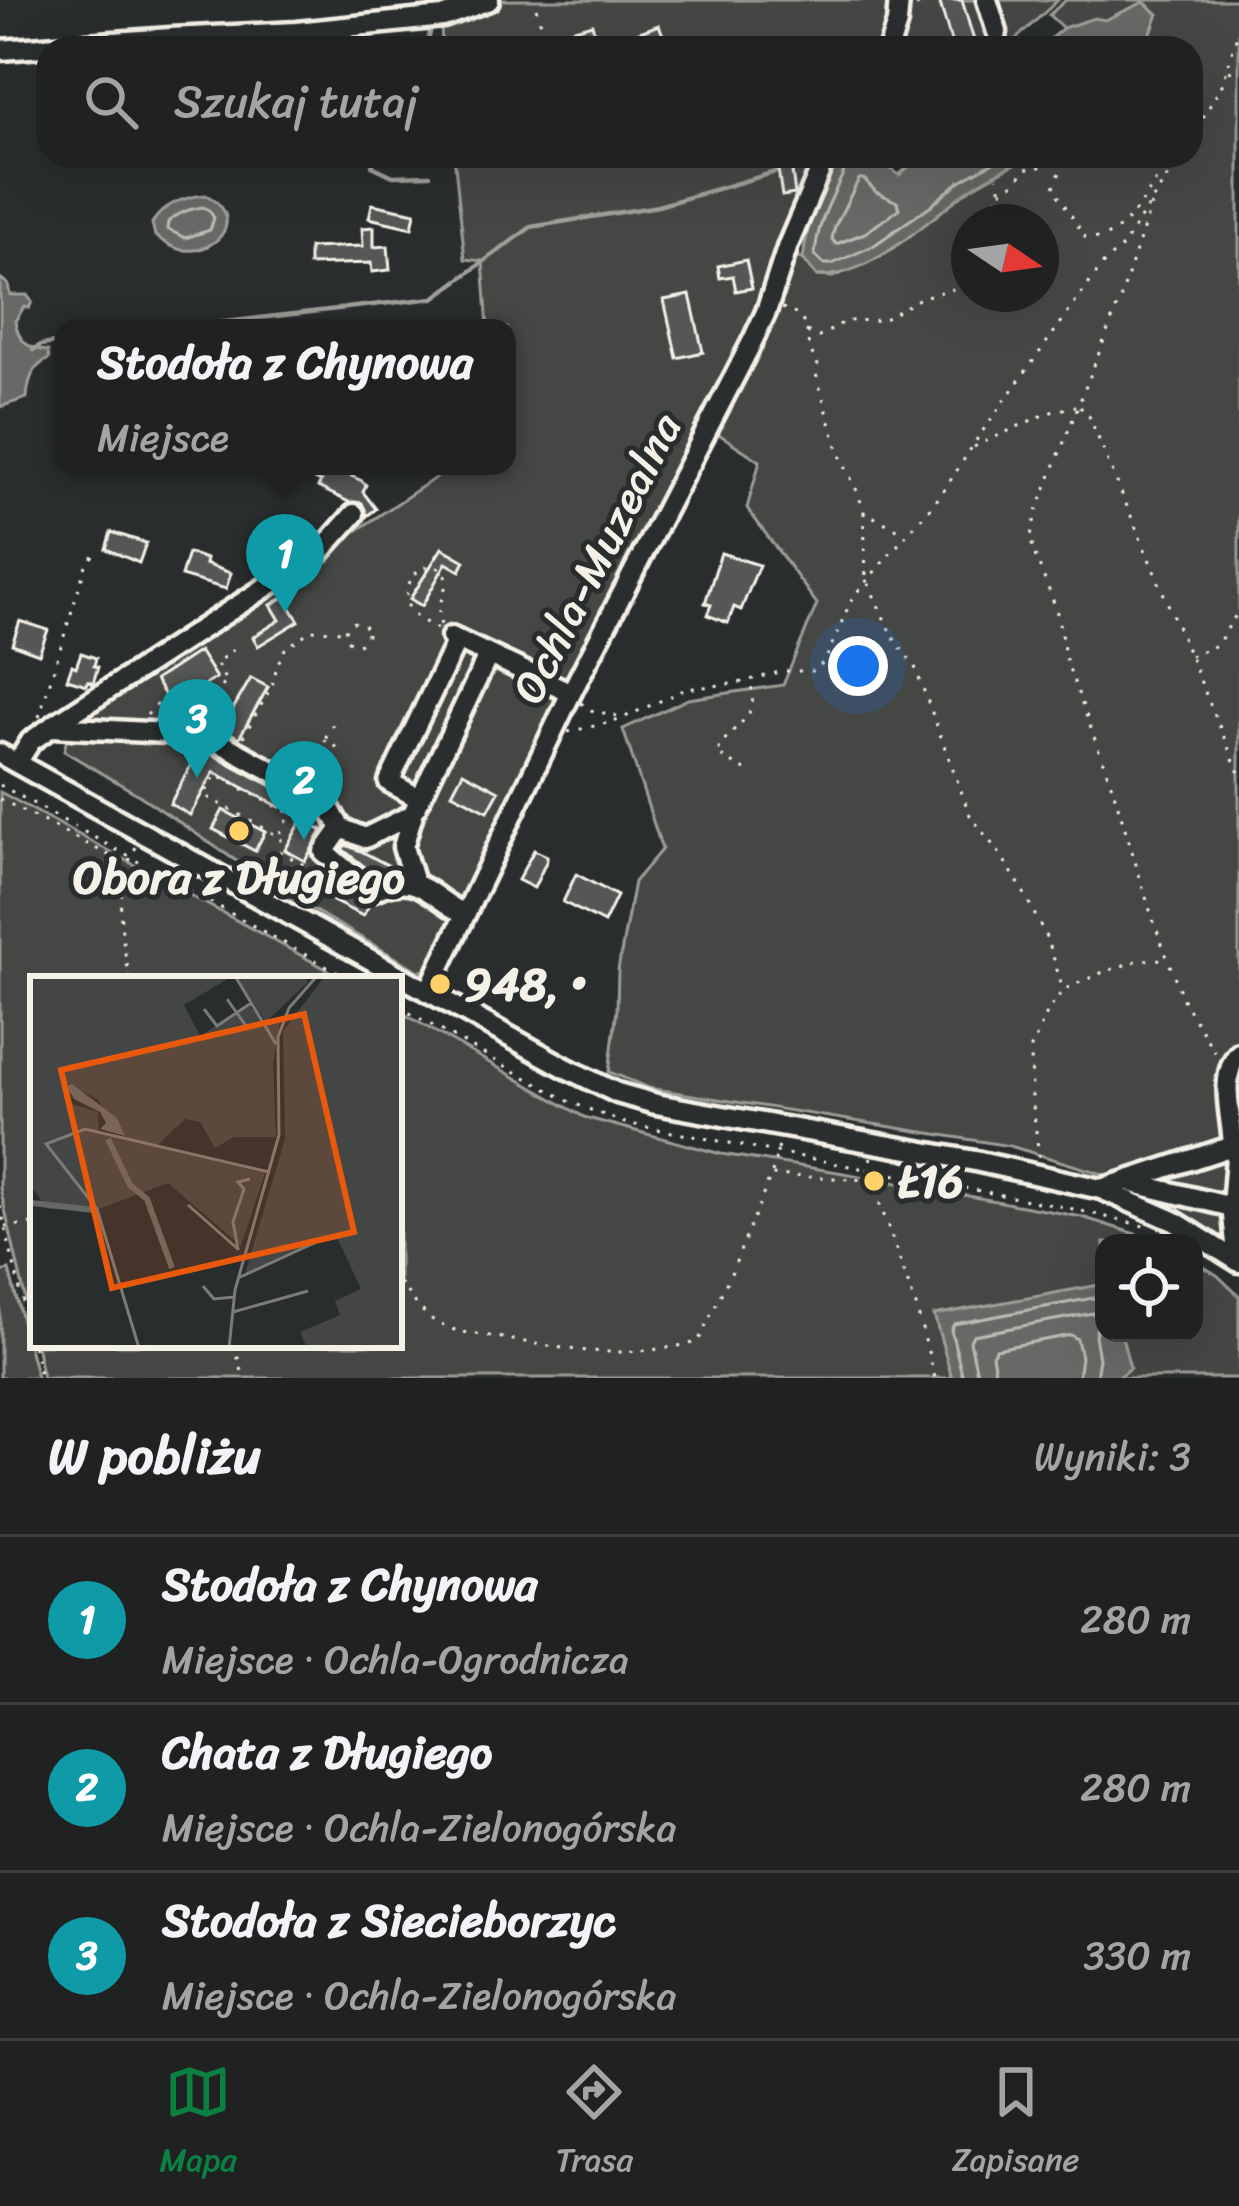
<!DOCTYPE html>
<html lang="pl">
<meta charset="utf-8">
<style>
body{margin:0;font-family:Sriracha,sans-serif;background:#2d2f2f;color:#f1f3f6}
.controls{position:absolute;right:36px;bottom:36px;display:grid;overflow:hidden;border-radius:24px;box-shadow:0 12px 48px #0002}
.controls button{width:108px;height:108px;display:grid;place-items:center;padding:0;border:0;border-bottom:3px solid #3d3f40;background:#202222;color:#f1f3f6;font:60px sans-serif}
.compass{position:absolute;left:951px;top:204px;width:108px;height:108px;border-radius:50%;background:#202222;box-shadow:0 12px 48px #0002;rotate:103deg}
.you{position:absolute;left:858px;top:666px;width:42px;height:42px;margin:-30px;border:9px solid #fff;border-radius:50%;background:#1a73e8;box-shadow:0 0 0 18px #1a73e833}
.badge{display:grid;place-items:center;width:78px;height:78px;border-radius:50%;background:#0b8043;color:#fff;font-size:39px;font-weight:700}
.pin{position:absolute;translate:-50% -99px;filter:drop-shadow(0 3px 6px #0008)}
.pin::after{content:'';position:absolute;top:63px;width:42px;height:36px;background:inherit;clip-path:polygon(0 0,100% 0,50% 100%)}
.popup{position:absolute;left:54px;top:319px;width:462px;height:156px;box-sizing:border-box;display:grid;place-content:center;border-radius:24px;background:#202222;filter:drop-shadow(0 3px 9px #0005);font-size:39px;white-space:nowrap;color:#a2a4a5}
.popup b{font-size:45px;color:#f1f3f6}
.popup::after{content:'';position:absolute;left:50%;top:100%;margin-left:-24px;border:24px solid transparent;border-top-color:#202222}
.list{margin:0;padding:0;list-style:none}
h2{display:flex;justify-content:space-between;align-items:center;height:156px;margin:0;padding:0 48px;font-size:51px}
h2 small{font-size:39px;font-weight:400;color:#a2a4a5}
.list li{display:grid;grid-template-columns:78px 1fr auto;gap:36px;align-items:center;box-sizing:border-box;height:168px;padding:0 48px;border-top:3px solid #3d3f40}
.list b{display:block;font-size:45px;white-space:nowrap}
.list p{margin:0;font-size:39px;white-space:nowrap;color:#a2a4a5}
.list em{font-size:39px;font-style:normal;color:#a2a4a5}
.icon{flex:none;width:66px;height:66px;fill:none;stroke:currentColor;stroke-width:2;stroke-linecap:round;stroke-linejoin:round}
.map{position:relative;flex:none;width:1239px;height:1378px;overflow:hidden}
.search{position:absolute;background:#202222;box-shadow:0 12px 48px #0002;left:36px;right:36px;top:36px;height:132px;display:flex;align-items:center;gap:30px;box-sizing:border-box;padding:0 42px;border-radius:36px;color:#a2a4a5;font-size:45px}
.sheet{height:660px;background:#202222}
nav{display:flex;justify-content:space-around;align-items:center;box-sizing:border-box;height:168px;border-top:3px solid #3d3f40;background:#202222;font-size:33px;color:#a2a4a5}
nav a{display:grid;justify-items:center;gap:6px}
nav .on{color:#0b8043}
.map>svg:first-child{display:block}
.green{fill:#444645;stroke:#9c9c96;stroke-width:3;fill-rule:evenodd}
.water{fill:#676866;stroke:#9f9f9a;stroke-width:3}
.lines{fill:none;stroke-linecap:round;stroke-linejoin:round}
.shore{stroke:#bcbab4;stroke-width:3}
.stream{stroke:#9f9f9a;stroke-width:4.5}
.building{fill:#555756;stroke:#f4f1e8;stroke-width:3}
.minor-casing{stroke:#f4f1e8;stroke-width:27}
.path{stroke:#f4f1e8;stroke-width:3;stroke-dasharray:3 9;stroke-linecap:butt}
.minor{stroke:#2a2d2e;stroke-width:18}
.poi-dot{fill:#ffd166;stroke:#2a2d2e;stroke-width:4.5}
.labels{text-anchor:middle;stroke-width:10;stroke-linejoin:round;paint-order:stroke}
.street-label{font-size:45px;fill:#f4f1e8;stroke:#2a2d2e}
.poi-label{font-size:45px;font-weight:bold;fill:#f4f1e8;stroke:#2a2d2e;text-anchor:start}
.inset-river{fill:none;stroke:#676866;stroke-width:6}
.inset-road{fill:none;stroke:#7b7b78;stroke-width:3}
.view{fill:#e8590c;fill-opacity:0.15;stroke:#e8590c;stroke-width:6}
.inset-edge{fill:none;stroke:#f4f1e8;stroke-width:6}
</style>
<div class="map">
<svg width="1239" height="1378" viewBox="0 0 1239 1378">
<rect width="100%" height="100%" fill="#2a2d2e"/>
<filter id="ink" filterUnits="userSpaceOnUse"><feTurbulence type="fractalNoise" baseFrequency=".00833" numOctaves="2"/><feDisplacementMap in="SourceGraphic" scale="24" xChannelSelector="R" yChannelSelector="G"/><feConvolveMatrix kernelMatrix="1 2 1 2 8 2 1 2 1" color-interpolation-filters="sRGB"/></filter>
<g filter="url(#ink)">
<!-- green -->
<g class="green">
<polygon points="449,0 1058,0 1015,40 1011,48 442,48 441,25"/>
<path d="M1066,0H1239V1138L1116,1178L1010,1146L649,1088L609,1072L617,1009L618,970L634,882L662,849L623,729L688,699L783,685L817,604L747,508L760,461L711,429L630,565L619,576L620,583L427,968L419,971L282,892L139,795L64,751L71,722L453,466H507V328H488L483,261L465,259L454,156H826L788,245L798,249L797,258L803,259L817,276L833,277L879,257L937,215L966,191L1029,156H1191V48H1141L1155,25L1144,2L1105,20L1094,19L1063,28L1049,15ZM969,222H1041V294H969Z"/>
<polygon points="0,792 339,976 337,979 33,979 33,1332 0,1188"/>
<polygon points="399,1011 584,1117 721,1154 838,1172 1082,1217 1164,1243 1104,1243 1104,1333 1194,1333 1194,1261 1217,1275 1239,1296 1239,1378 43,1378 36,1345 399,1345"/>
<polygon points="1220,1153 1231,1158 1229,1199 1156,1182 1156,1176"/>
<polygon points="1148,1194 1217,1211 1227,1220 1226,1235 1220,1239 1215,1236 1150,1201"/>
<polygon points="9,1270 37,1378 0,1378 0,1272"/>
</g>
<!-- water -->
<g class="water">
<polygon points="1144,2 1158,14 1147,40 1140,48 1039,48 1063,28 1094,18 1105,20"/>
<path d="M838,156H889L891,169L899,175L915,161L936,156H1029C1007,168 983,179 963,194C924,224 869,278 817,276L803,259C807,219 821,192 838,156Z"/>
<path d="M206,195C247,216 219,254 183,250C172,249 163,241 155,236L152,223C165,203 184,197 206,195Z"/>
<path d="M0,278L8,284L10,295H27L32,302L29,308L24,307L15,321C18,341 28,349 48,351L49,359C32,366 28,382 27,398L0,407Z"/>
<polygon points="1104,1284 1104,1333 1121,1333 1130,1368 1117,1378 952,1378 934,1315"/>
</g>
<g class="lines">
<!-- shore -->
<g class="shore">
<path d="M848,156L847,165C834,195 817,221 815,255L824,264H832L873,246L930,206L960,181L1004,156"/>
<polygon points="859,179 864,179 876,192 897,202 899,209 865,233 836,244 832,239 835,226"/>
<path d="M203,207L209,210L214,218L210,230L185,238L167,229L168,222C179,213 188,209 203,207Z"/>
<polyline points="963,1378 951,1330 954,1324 1104,1296"/>
<polyline points="978,1378 970,1341 973,1335 1093,1313 1099,1319 1095,1335 1099,1359 1096,1378"/>
<polyline points="996,1378 992,1355 996,1349 1071,1335 1077,1339 1081,1357 1078,1378"/>
</g>
<!-- stream -->
<g class="stream">
<polyline points="426,48 431,29"/>
<polyline points="376,156 372,166 393,176 430,175"/>
<polyline points="790,168 808,164"/>
<polyline points="172,328 434,298 531,227 658,206 779,171"/>
<polyline points="33,350 41,345 63,342"/>
</g>
</g>
<!-- building -->
<g class="building">
<polygon points="939,0 962,0 975,44 953,48"/>
<polygon points="592,24 599,48 562,48 556,34"/>
<polygon points="659,25 666,43 658,46 659,48 601,48 601,46"/>
<polygon points="776,156 790,156 795,194 782,196"/>
<polygon points="372,204 415,213 412,228 369,218"/>
<polygon points="374,227 374,247 388,246 390,270 372,272 371,263 309,265 309,248 363,246 362,228"/>
<polygon points="746,260 752,288 736,291 733,276 720,278 718,266"/>
<polygon points="690,295 703,352 677,358 664,300"/>
<polygon points="318,466 329,466 362,481 366,485 363,492 376,509 367,516 362,503 349,502 318,487 321,482 312,478"/>
<polygon points="111,532 146,543 139,563 106,549"/>
<polygon points="442,548 465,561 460,571 446,563 422,606 410,599"/>
<polygon points="188,553 206,559 205,564 231,573 226,589 181,576"/>
<polygon points="721,553 759,565 741,610 734,607 728,623 707,615 711,605 705,603"/>
<polygon points="284,597 299,621 258,646 253,637 280,620 271,605"/>
<polygon points="20,621 48,630 39,654 12,644"/>
<polygon points="199,651 216,678 172,706 155,680"/>
<polygon points="81,653 96,658 94,666 98,667 93,683 88,681 87,685 67,679 72,665 76,667"/>
<polygon points="251,678 268,687 239,738 222,728"/>
<polygon points="200,748 287,794 280,807 214,772 190,815 170,804"/>
<polygon points="463,772 499,791 488,811 452,793"/>
<polygon points="223,810 265,832 255,851 213,829"/>
<polygon points="302,820 322,831 305,861 285,850"/>
<polygon points="346,845 361,851 391,867 389,871 375,875 342,849"/>
<polygon points="534,850 547,856 547,860 534,888 518,880"/>
<polygon points="576,874 617,896 604,923 563,902"/>
<polygon points="341,885 370,903 363,916 333,901"/>
</g>
<g class="lines">
<defs>
<g id="minor">
<polyline points="987,0 997,32"/>
<polyline points="889,48 897,23 899,0"/>
<polyline points="0,50 171,38 297,32 443,17 489,0"/>
<polyline points="451,637 571,693"/>
<polyline points="52,727 206,735 324,799 341,828 365,838 413,814 403,847 414,883"/>
<polyline points="0,754 566,1068 617,1093 656,1104 975,1161 1101,1189 1174,1221 1239,1262"/>
<polyline points="17,763 31,741 60,721 320,552 354,514"/>
<polyline points="420,799 389,782 457,640"/>
<polyline points="415,809 488,656"/>
<path d="M341,828L324,852C342,865 354,880 374,890C420,870 425,894 464,914"/>
<polyline points="428,992 571,693 751,344 766,312 788,245 826,156"/>
<polyline points="1237,1144 1232,1207 1238,1261"/>
<path d="M1233,1146C1232,1117 1218,1076 1239,1053"/>
<polyline points="1133,1183 1232,1207"/>
<polyline points="1101,1189 1239,1144"/>
</g>
</defs>
<!-- minor casing -->
<use href="#minor" class="minor-casing"/>
<!-- path -->
<g class="path">
<polyline points="916,6 931,0"/>
<polyline points="536,8 549,48"/>
<polyline points="1145,48 1146,46"/>
<polyline points="1229,72 1239,69"/>
<polyline points="1191,138 1223,83 1239,28"/>
<polyline points="761,156 768,161 801,156"/>
<path d="M1001,191L1018,181L1023,169L1040,167L1048,160L1056,159L1061,170L1054,187L1055,190L1085,237C1123,248 1153,184 1170,156"/>
<polyline points="1151,205 1121,297 1036,513 1031,536 1033,550 1056,608 1066,660 1112,786 1153,920 1184,1002 1219,1059"/>
<polyline points="988,222 990,211 1001,191 997,177"/>
<path d="M782,308C800,315 801,317 809,333L819,337L846,321L883,320L922,297L953,289L969,274"/>
<polyline points="807,330 809,349 818,363 816,374 839,453 858,493 864,512 903,532"/>
<polyline points="1080,407 1089,416 1239,773"/>
<polyline points="974,447 1047,413 1076,406"/>
<polyline points="864,512 866,578 892,636 915,667 970,815 1002,857 1021,887 1049,943 1063,990"/>
<circle cx="356" cy="633" r="11"/>
<path d="M437,629C429,624 418,619 412,612C401,601 408,576 421,569C428,565 433,567 441,568C456,588 430,603 442,627"/>
<polyline points="1190,656 1217,645 1239,610"/>
<polyline points="184,699 189,707 227,683 216,663 237,647"/>
<polyline points="581,703 590,710 622,717"/>
<polyline points="147,715 165,696"/>
<polyline points="39,717 86,565 96,551"/>
<polyline points="568,732 616,721 686,689 738,683 784,671 813,671 825,661 852,598 941,495 979,436 1104,263 1122,247 1181,156"/>
<polyline points="243,737 272,686 277,665 285,649 311,630 346,631"/>
<polyline points="324,740 342,750"/>
<polyline points="308,769 333,724"/>
<path d="M745,770L717,754C729,722 762,723 750,682"/>
<polyline points="0,785 349,979"/>
<polyline points="0,799 126,864"/>
<polyline points="305,805 299,815 291,814 216,775 204,795 278,836 281,839 281,852 315,871"/>
<polyline points="300,816 323,829"/>
<polyline points="280,833 290,816"/>
<path d="M130,979C121,934 112,889 136,847"/>
<polyline points="399,1007 570,1102 625,1123 1069,1208 1144,1226"/>
<polyline points="871,1157 868,1170 916,1306 935,1378"/>
<polyline points="1039,1157 1032,1097 1031,1048 1048,1011 1063,990 1101,973 1139,960 1166,959"/>
<polyline points="772,1173 780,1142"/>
<polyline points="0,1206 41,1378"/>
<polyline points="5,1227 33,1224"/>
<path d="M399,1283C411,1296 422,1315 438,1323C457,1334 482,1334 502,1338C579,1352 621,1359 698,1342L733,1269L771,1175L871,1180"/>
<polyline points="234,1345 244,1378"/>
</g>
<!-- minor -->
<use href="#minor" class="minor"/>
</g>
</g>
<!-- markers -->
<g class="poi-dot">
<circle cx="239" cy="831" r="12"/>
<circle cx="440" cy="984" r="12"/>
<circle cx="874" cy="1181" r="12"/>
</g>
<g class="labels">
<!-- street labels -->
<g class="street-label">
<text transform="translate(596 558) rotate(-63)" y="16">Ochla-Muzealna</text>
</g>
<!-- poi labels -->
<g class="poi-label">
<text x="239" y="893" text-anchor="middle">Obora z Długiego</text>
<text x="464" y="1000">948, •</text>
<text x="898" y="1197">Ł16</text>
</g>
</g>
<!-- overview -->
<g transform="translate(30 976)">
<rect width="372" height="372" fill="#2a2d2e"/>
<path d="M0,0H203L154,29L170,60L219,29L236,48L250,47L243,87L246,161H204L185,172L170,146L155,143L128,169L235,197L211,270L138,207L69,233H18L0,209ZM37,107L67,123L95,161L69,157L68,136L42,128ZM205,0H273L278,6L236,46ZM295,0H372V372H277L270,356L310,339L305,325L331,313L305,257L214,301L255,163L253,55Z" fill="#444645" fill-rule="evenodd"/>
<path d="M42,108L87,142L95,160L70,153L76,147L70,136L44,123L36,110Z" fill="#676866"/>
<path class="inset-river" d="M78,163L100,209L117,223L142,292M2,227L64,234"/>
<path class="inset-road" d="M205,0L246,68M197,23L216,50L233,48M174,33L187,50L221,27M158,229L209,274M208,273L203,246L214,213L208,206L220,203M208,302L293,263M173,310L184,323L204,321M203,336L278,315M109,372L67,233L16,168L55,153L239,196M199,372L205,314L249,159L248,61L259,32L287,0"/>
<path class="view" d="M274,38L324,256L82,312L31,94Z"/>
<rect width="372" height="372" class="inset-edge"/>
</g>
</svg>
<div class="controls">
<button><svg class="icon" aria-label="locate" viewBox="0 0 24 24"><circle cx="12" cy="12" r="6"/><path d="M12 2v4M12 18v4M2 12h4M18 12h4"/></svg></button>
</div>
<svg class="compass" viewBox="-18 -18 36 36"><path d="M0-13l5 13h-10z" fill="#e53935"/><path d="M0 13l5-13h-10z" fill="#a2a4a5"/></svg>
<div class="you"></div>
<div class="pin badge" style="left:285px;top:613px;background:#0f9aa8">1</div>
<div class="popup"><b>Stodoła z Chynowa</b>Miejsce</div>
<div class="pin badge" style="left:304px;top:840px;background:#0f9aa8">2</div>
<div class="pin badge" style="left:197px;top:778px;background:#0f9aa8">3</div>
<div class="search"><svg class="icon" aria-label="search" viewBox="0 0 24 24"><circle cx="10" cy="10" r="6"/><path d="M15 15l6 6"/></svg>Szukaj tutaj</div>
</div>
<section class="sheet">
<h2>W pobliżu<small>Wyniki: 3</small></h2>
<ul class="list">
<li><span class="badge" style="background:#0f9aa8">1</span><div><b>Stodoła z Chynowa</b><p>Miejsce · Ochla-Ogrodnicza</p></div><em>280 m</em></li>
<li><span class="badge" style="background:#0f9aa8">2</span><div><b>Chata z Długiego</b><p>Miejsce · Ochla-Zielonogórska</p></div><em>280 m</em></li>
<li><span class="badge" style="background:#0f9aa8">3</span><div><b>Stodoła z Siecieborzyc</b><p>Miejsce · Ochla-Zielonogórska</p></div><em>330 m</em></li>
</ul>
</section>
<nav>
<a class="on"><svg class="icon" aria-label="map" viewBox="0 0 24 24"><path d="M3 6l6-2 6 2 6-2v14l-6 2-6-2-6 2zM9 4v14M15 6v14"/></svg>Mapa</a>
<a><svg class="icon" aria-label="directions" viewBox="0 0 24 24"><path d="M12 3l9 9-9 9-9-9zM9 14v-3h6M13 9l2 2-2 2"/></svg>Trasa</a>
<a><svg class="icon" aria-label="saved" viewBox="0 0 24 24"><path d="M7 4h10v16l-5-4-5 4z"/></svg>Zapisane</a>
</nav>
